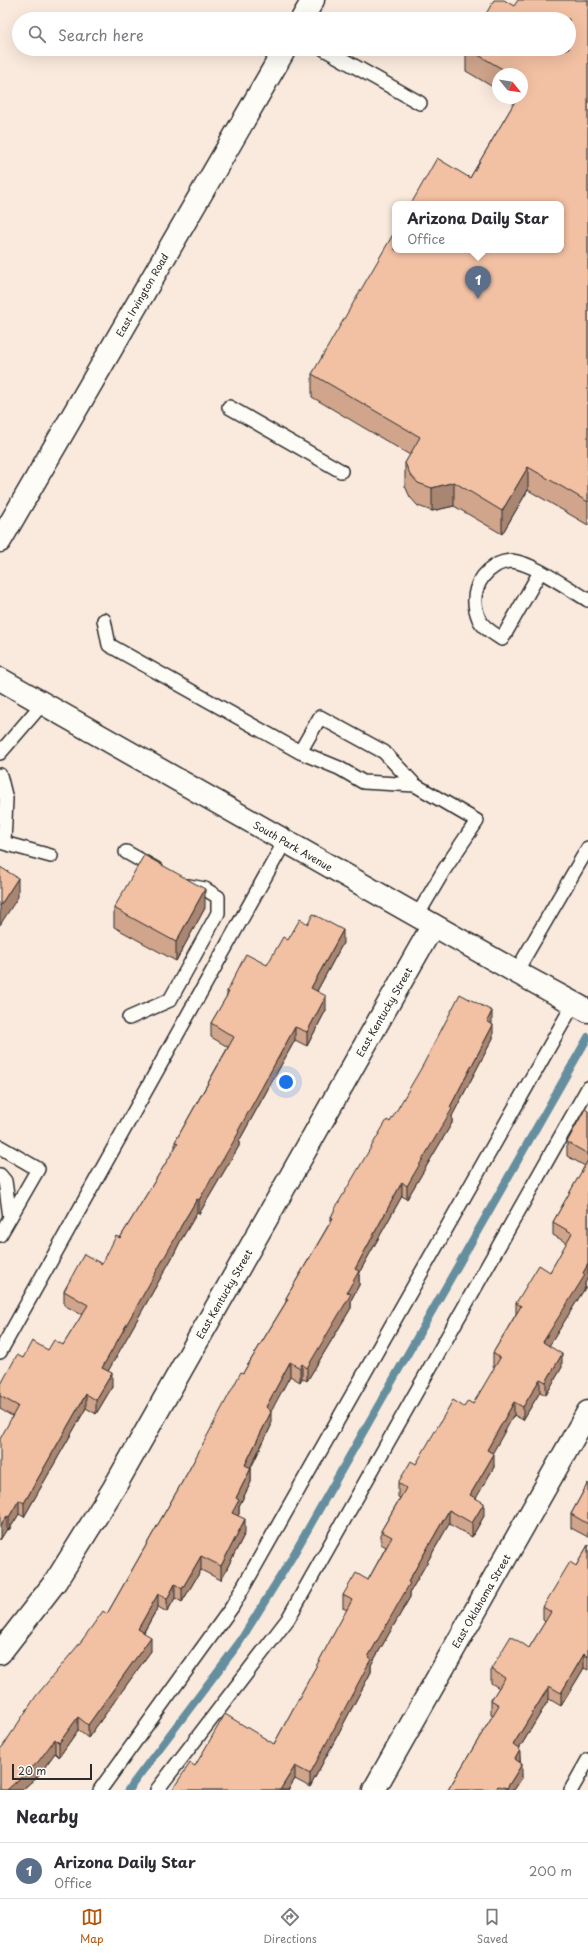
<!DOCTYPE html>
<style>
body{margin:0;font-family:"Playpen Sans",sans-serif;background:#f7f7f7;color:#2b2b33}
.compass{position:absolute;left:492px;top:68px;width:36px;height:36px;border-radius:50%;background:#fff;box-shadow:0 4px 16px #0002;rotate:120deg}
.scale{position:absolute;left:12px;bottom:10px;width:80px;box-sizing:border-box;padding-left:4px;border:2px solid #2b2b2b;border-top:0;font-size:11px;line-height:14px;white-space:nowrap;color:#2b2b2b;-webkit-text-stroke:3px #fdfcf7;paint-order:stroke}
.you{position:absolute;left:286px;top:1082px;width:14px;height:14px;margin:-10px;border:3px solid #fff;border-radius:50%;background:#1a73e8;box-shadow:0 0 0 6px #1a73e833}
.badge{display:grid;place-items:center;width:26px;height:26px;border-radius:50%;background:#b45309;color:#fff;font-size:13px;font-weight:700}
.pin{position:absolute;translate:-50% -33px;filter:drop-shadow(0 1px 2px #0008)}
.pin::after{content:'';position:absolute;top:21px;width:14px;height:12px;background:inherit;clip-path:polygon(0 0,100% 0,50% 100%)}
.popup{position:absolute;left:392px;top:201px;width:172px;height:52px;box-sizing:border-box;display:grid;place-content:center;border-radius:8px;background:#fff;filter:drop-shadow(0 1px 3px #0005);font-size:13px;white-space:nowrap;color:#7c7c81}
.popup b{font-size:15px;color:#2b2b33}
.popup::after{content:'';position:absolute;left:50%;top:100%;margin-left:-8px;border:8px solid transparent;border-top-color:#fff}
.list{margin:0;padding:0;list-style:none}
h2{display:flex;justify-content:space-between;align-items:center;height:52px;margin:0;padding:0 16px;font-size:17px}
h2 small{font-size:13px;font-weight:400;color:#7c7c81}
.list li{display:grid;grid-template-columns:26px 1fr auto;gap:12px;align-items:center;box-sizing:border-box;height:56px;padding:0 16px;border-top:1px solid #e1e1e2}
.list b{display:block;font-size:15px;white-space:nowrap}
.list p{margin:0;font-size:13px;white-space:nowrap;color:#7c7c81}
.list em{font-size:13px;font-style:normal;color:#7c7c81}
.icon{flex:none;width:22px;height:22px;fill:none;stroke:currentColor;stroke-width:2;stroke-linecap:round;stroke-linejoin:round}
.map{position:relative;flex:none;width:588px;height:1790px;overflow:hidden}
.search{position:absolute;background:#fff;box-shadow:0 4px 16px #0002;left:12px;right:12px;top:12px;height:44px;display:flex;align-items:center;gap:10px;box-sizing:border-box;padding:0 14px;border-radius:22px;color:#7c7c81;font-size:15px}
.sheet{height:108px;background:#fff}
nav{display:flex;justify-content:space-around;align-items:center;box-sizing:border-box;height:56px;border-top:1px solid #e1e1e2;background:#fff;font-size:11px;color:#7c7c81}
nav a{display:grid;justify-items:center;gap:2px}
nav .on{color:#b45309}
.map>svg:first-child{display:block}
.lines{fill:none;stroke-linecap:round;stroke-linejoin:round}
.stream{stroke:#658f9f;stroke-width:8}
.lane-casing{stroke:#2b2b2b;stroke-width:16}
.street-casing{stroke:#2b2b2b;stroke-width:25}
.secondary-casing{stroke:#2b2b2b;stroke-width:25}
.lane{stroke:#fdfcf7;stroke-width:13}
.street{stroke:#fdfcf7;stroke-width:22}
.secondary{stroke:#fdfcf7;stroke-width:22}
.wall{fill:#d0a58c;stroke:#2b2b2b}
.shaded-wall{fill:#a98672;stroke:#2b2b2b}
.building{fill:#f2c0a3;stroke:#2b2b2b}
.labels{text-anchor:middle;stroke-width:3.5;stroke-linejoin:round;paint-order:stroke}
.street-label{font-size:10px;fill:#2b2b2b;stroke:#fdfcf7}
</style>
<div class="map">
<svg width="588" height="1790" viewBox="0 0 588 1790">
<rect width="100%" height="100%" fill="#faeade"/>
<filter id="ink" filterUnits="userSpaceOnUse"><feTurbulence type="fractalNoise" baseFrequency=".025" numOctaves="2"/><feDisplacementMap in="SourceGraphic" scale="8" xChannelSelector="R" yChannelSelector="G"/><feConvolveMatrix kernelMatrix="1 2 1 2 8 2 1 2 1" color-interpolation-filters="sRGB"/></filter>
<g filter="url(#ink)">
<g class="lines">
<!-- stream -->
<polyline class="stream" points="128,1790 239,1643 291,1559 588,1037"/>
<defs>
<g id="lane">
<polyline points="324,49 420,103"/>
<polyline points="229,407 341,471"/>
<path d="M540,572L502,639C493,633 483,628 479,619C470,598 476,578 495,566C499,563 507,561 512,561C533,563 569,589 588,600"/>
<polyline points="104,620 109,645 300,752 320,717 384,752 415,785 363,782 339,768 300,752"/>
<polyline points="0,753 43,703"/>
<polyline points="0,775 6,799 4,842"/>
<polyline points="415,785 477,821 444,870 417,916"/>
<polyline points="0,842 51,856"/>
<polyline points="126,852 156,869"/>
<polyline points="516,972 588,848"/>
<polyline points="129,1018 170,1000 218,913 218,897 205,889 189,886"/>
<polyline points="0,1147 38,1169 0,1235"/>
<polyline points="0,1175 5,1181 10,1217"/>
<polyline points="0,1352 285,841"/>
<polyline points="100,1790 232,1607 574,1003"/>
<polyline points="157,1790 288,1619 588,1088"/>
<polyline points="571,1790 588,1760"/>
</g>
<g id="street">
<polyline points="0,1653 56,1581 114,1488 433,925"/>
<polyline points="374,1790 588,1412"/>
</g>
<g id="secondary">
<polyline points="302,19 313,0"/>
<polyline points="0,541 285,49"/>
<polyline points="0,679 516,972 588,1011"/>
</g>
</defs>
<!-- lane casing -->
<use href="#lane" class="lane-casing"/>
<!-- street casing -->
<use href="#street" class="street-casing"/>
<!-- secondary casing -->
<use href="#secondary" class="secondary-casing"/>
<!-- lane -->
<use href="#lane" class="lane"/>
<!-- street -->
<use href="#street" class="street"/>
<!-- secondary -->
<use href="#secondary" class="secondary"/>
</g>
<!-- wall -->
<g class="wall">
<polygon points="588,0 588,525 528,490 502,534 454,506 432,511 418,506 410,497 405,486 405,463 410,455 312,397 312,374 470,178 516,100 512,98 522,98 522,74 498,74 498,90 466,71 466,49 569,49 514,6"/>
<polygon points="114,908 205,908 176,961 114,927"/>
<polygon points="288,940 343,943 317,991 326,1010 307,1046 295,1040 239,1141 239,1146 199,1214 197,1213 181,1240 173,1256 108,1371 112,1387 96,1414 86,1408 24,1517 19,1514 9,1530 7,1529 0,1540 12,1416 0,1409 0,1386 23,1358 63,1345 82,1315 64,1305 64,1291 102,1264 120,1238 175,1148 175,1142 228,1047 211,1037 211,1023 227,996 227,991 267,965"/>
<polygon points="492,1024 493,1038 452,1116 452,1123 407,1199 402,1196 359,1273 359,1285 351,1300 351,1308 307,1381 302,1378 300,1382 290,1376 270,1412 271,1426 251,1468 251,1482 239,1506 239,1514 237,1516 245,1533 221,1580 201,1570 182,1602 175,1598 167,1612 158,1607 144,1632 151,1651 88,1738 78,1730 59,1757 55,1753 38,1776 22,1790 0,1790 3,1746 107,1614 189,1470 243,1373 286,1302 286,1298 331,1221 331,1217 390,1122"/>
<polygon points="588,1111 588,1277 585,1283 585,1288 549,1346 562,1367 546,1395 540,1392 523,1420 514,1415 492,1453 494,1467 476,1498 484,1516 472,1537 449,1524 410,1592 410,1597 371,1665 371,1672 310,1787 295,1779 288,1790 172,1790 195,1766 274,1744 347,1610 343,1608 343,1595 368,1580 386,1547 381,1544 381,1531 400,1498 398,1497 398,1483 416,1464 464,1407 473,1404 495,1368 493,1367 493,1353 516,1314 516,1303 550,1272 567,1243 553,1235 553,1222 585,1166 567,1156 567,1142"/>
<polygon points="588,1483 588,1537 571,1528 571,1514"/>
<polygon points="588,1545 588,1670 584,1668 561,1706 549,1699 519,1749 522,1778 514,1790 448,1790 493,1715 491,1714 491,1700 499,1688 491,1683 491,1669 529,1648 545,1622 543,1620 543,1607 576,1566"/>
</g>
<!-- shaded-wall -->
<g class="shaded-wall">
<polygon points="528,467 528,490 502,534 502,511"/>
<polygon points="454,482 454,506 432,511 432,488"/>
<polygon points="18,878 18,897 0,925 0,906"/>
<polygon points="205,889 205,908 176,961 176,942"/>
<polygon points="343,930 343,943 311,1002 311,988"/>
<polygon points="326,996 326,1010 307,1046 307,1032"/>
<polygon points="492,1011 492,1025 487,1021"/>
<polygon points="493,1025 493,1038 452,1116 452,1123 407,1199 407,1186 450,1107"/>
<polygon points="295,1027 295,1040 239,1141 239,1146 199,1214 199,1200"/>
<polygon points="402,1182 402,1196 359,1273 359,1285 351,1300 351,1308 307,1381 307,1368 355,1269"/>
<polygon points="197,1199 197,1213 181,1240 173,1256 102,1382 102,1368 181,1226"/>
<polygon points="588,1264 588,1277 585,1283 585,1288 543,1356 543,1342"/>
<polygon points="562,1354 562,1367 546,1395 546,1382"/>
<polygon points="290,1362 290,1376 266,1421 266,1407"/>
<polygon points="302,1364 302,1378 300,1382 300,1368"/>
<polygon points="112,1373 112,1387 96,1414 96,1400"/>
<polygon points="540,1379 540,1392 523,1420 523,1407"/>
<polygon points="86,1394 86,1408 24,1517 24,1503"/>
<polygon points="514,1402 514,1415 487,1463 487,1450"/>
<polygon points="271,1412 271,1426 245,1478 245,1465"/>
<polygon points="494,1454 494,1467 470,1509 470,1495"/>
<polygon points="251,1468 251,1482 239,1506 239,1514 232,1527 232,1513 236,1498"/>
<polygon points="19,1500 19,1514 9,1530 9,1517"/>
<polygon points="484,1503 484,1516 472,1537 472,1523"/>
<polygon points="449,1510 449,1524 410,1592 410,1597 371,1665 371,1672 310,1787 310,1774 368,1657 408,1582"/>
<polygon points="7,1516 7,1529 0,1540 0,1526"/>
<polygon points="245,1519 245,1533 221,1580 221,1566"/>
<polygon points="201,1556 201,1570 182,1602 182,1589"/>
<polygon points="175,1584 175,1598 167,1612 167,1599"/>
<polygon points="158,1594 158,1607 138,1642 138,1629"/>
<polygon points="151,1637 151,1651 88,1738 88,1725"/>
<polygon points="584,1654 584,1668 561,1706 561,1693"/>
<polygon points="549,1686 549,1699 513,1759 513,1745"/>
<polygon points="78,1717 78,1730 59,1757 59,1743"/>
<polygon points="55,1739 55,1753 38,1776 22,1790 7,1790"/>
<polygon points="520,1750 520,1763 515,1759"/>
<polygon points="522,1764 522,1778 514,1790 507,1790 507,1788"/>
<polygon points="295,1766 295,1779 288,1790 280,1790"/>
</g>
<!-- building -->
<g class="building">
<polygon points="494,0 504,0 514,6 518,0 588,0 588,502 528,467 502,511 454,482 432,488 418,483 410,474 405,463 420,437 312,374 395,231 395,250 561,250 561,204 411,204 437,158 470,178 517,98 522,98 522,89 526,83 522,81 522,74 511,74 468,49 569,49 569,19 483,19"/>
<polygon points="144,855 205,889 176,942 114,908"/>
<polygon points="0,867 18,878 0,906"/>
<polygon points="313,914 343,930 311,988 326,996 307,1032 295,1027 238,1131 239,1132 199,1200 197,1199 181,1226 173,1242 102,1368 112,1373 96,1400 86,1394 24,1503 19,1500 9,1517 7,1516 0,1526 0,1439 18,1406 0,1396 0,1386 17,1355 23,1358 32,1341 48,1350 54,1340 63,1345 88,1305 64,1291 84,1254 102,1264 116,1236 120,1238 178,1143 175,1142 234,1037 211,1023 229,992 227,991 246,954 267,965 283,937 288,940 300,919 308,924"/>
<polygon points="460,994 492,1011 487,1021 493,1025 450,1107 452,1109 407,1186 402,1182 355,1269 359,1271 347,1292 351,1294 307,1368 302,1364 300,1368 290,1362 266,1407 271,1412 245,1465 251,1468 236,1498 239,1500 232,1513 245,1519 221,1566 201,1556 182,1589 175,1584 167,1599 158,1594 138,1629 151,1637 88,1725 78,1717 59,1743 55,1739 38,1762 7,1790 0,1790 0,1749 3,1746 36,1696 80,1643 103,1611 107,1614 189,1470 241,1372 243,1373 288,1299 286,1298 333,1218 331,1217 337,1205 387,1120 390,1122 423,1065"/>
<polygon points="585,1109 588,1111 588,1154 567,1142"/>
<polygon points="588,1160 588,1264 583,1273 585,1275 543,1342 562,1354 546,1382 540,1379 523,1407 514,1402 487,1450 494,1454 470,1495 484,1503 472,1523 449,1510 408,1582 410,1583 368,1657 371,1659 310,1774 295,1766 280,1790 172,1790 190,1763 195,1766 225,1714 274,1744 352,1600 343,1595 356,1573 368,1580 392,1537 381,1531 406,1488 398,1483 411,1461 416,1464 453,1400 464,1407 468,1401 473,1404 500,1358 493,1353 521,1306 516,1303 539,1265 550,1272 572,1233 553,1222"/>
<polygon points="588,1483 588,1524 571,1514"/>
<polygon points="588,1545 588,1657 584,1654 561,1693 549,1686 513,1745 520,1750 515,1759 522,1764 507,1788 498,1786 496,1790 448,1790 499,1705 491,1700 505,1678 491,1669 511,1636 529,1648 551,1612 543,1607 570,1562 576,1566"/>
</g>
</g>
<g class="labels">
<!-- street labels -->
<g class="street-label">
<text transform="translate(142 295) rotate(-60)" y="4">East Irvington Road</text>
<text transform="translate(293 846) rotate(30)" y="4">South Park Avenue</text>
<text transform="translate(384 1012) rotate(-60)" y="4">East Kentucky Street</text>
<text transform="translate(224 1294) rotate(-60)" y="4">East Kentucky Street</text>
<text transform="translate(481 1601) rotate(-60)" y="4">East Oklahoma Street</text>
</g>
</g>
</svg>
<svg class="compass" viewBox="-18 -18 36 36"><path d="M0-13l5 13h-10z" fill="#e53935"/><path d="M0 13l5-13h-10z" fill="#7c7c81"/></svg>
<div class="scale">20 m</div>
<div class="you"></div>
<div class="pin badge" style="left:478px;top:299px;background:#5c6f8a">1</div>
<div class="popup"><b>Arizona Daily Star</b>Office</div>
<div class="search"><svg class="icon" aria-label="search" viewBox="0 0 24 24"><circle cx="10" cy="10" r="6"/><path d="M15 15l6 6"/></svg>Search here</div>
</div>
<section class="sheet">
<h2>Nearby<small></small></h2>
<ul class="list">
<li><span class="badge" style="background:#5c6f8a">1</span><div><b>Arizona Daily Star</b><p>Office</p></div><em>200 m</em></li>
</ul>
</section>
<nav>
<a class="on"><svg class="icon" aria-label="map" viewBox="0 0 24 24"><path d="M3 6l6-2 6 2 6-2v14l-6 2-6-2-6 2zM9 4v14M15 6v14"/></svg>Map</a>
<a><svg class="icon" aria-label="directions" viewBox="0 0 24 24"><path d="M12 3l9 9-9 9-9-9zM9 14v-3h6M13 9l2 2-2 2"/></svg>Directions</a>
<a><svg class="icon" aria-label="saved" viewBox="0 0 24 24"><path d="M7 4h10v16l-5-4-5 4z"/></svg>Saved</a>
</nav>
